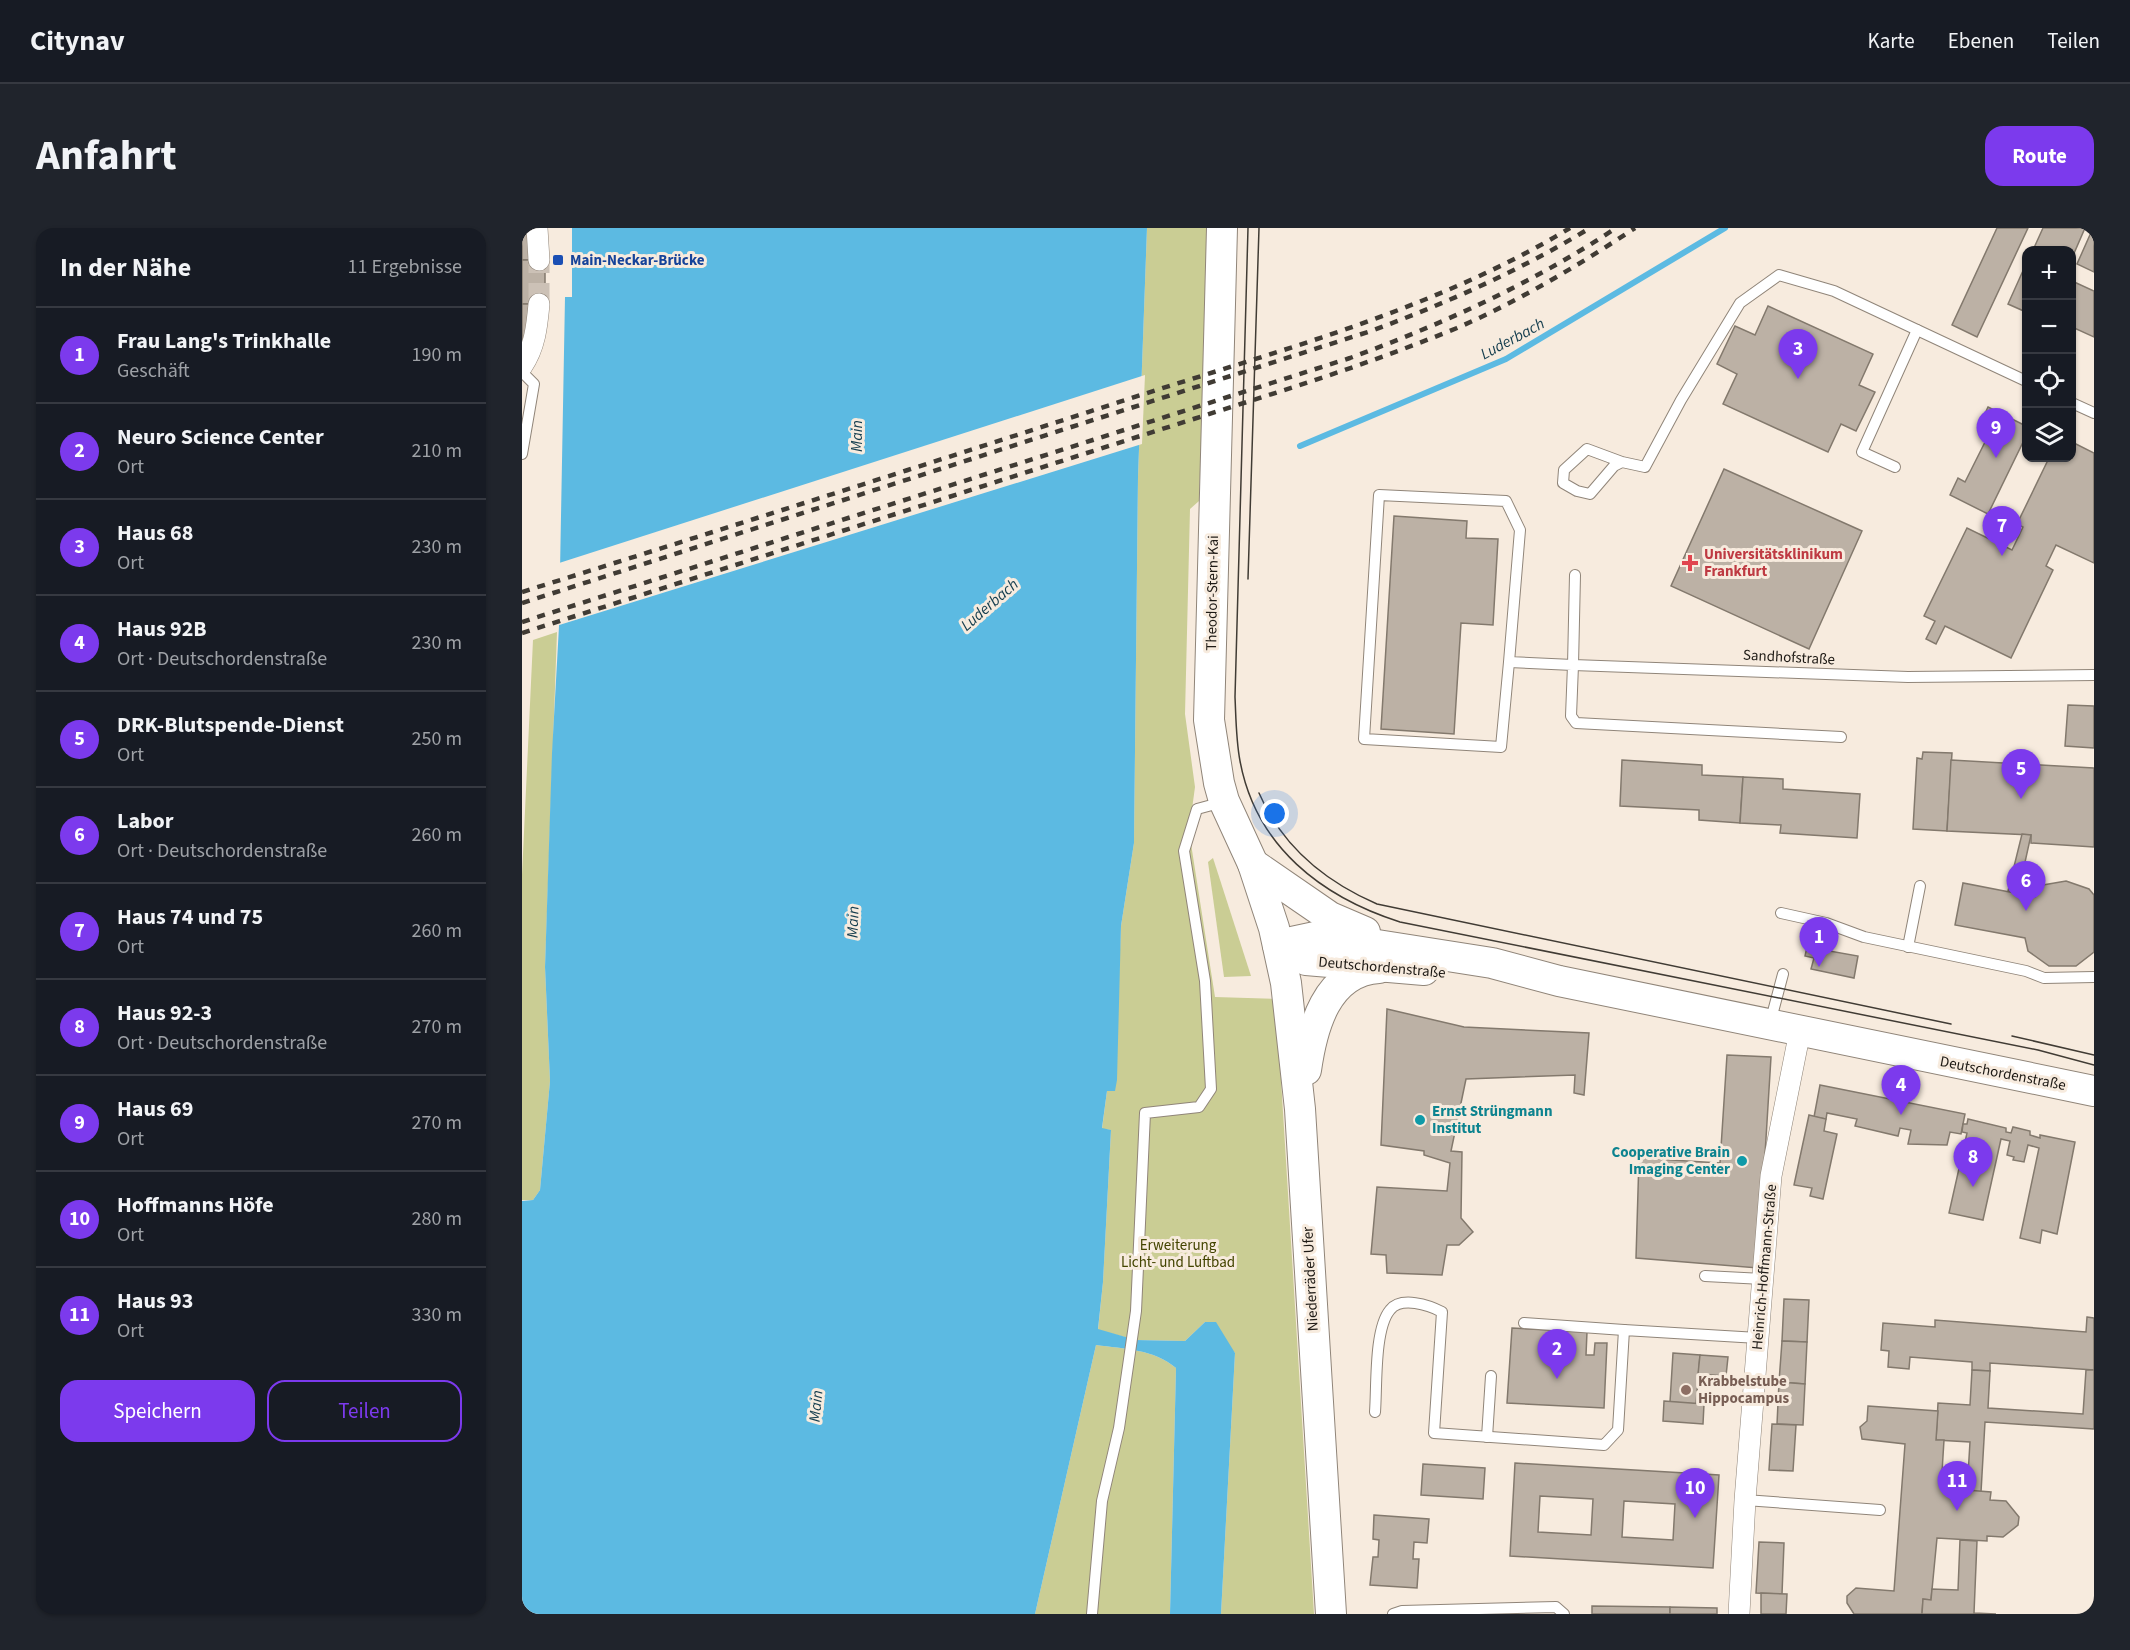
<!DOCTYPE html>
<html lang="de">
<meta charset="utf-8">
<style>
body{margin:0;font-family:"Source Sans 3",sans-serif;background:#20242c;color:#f1f3f6}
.controls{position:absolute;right:18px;top:18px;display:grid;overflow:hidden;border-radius:12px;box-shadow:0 2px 4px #0004}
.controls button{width:54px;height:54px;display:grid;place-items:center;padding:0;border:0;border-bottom:2px solid #363941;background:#171b24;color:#f1f3f6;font:30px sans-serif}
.you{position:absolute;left:753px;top:586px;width:21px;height:21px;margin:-15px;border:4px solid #fff;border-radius:50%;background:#1a73e8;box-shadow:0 0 0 9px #1a73e833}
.badge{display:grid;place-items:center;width:39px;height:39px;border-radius:50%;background:#7c3aed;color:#fff;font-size:20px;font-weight:700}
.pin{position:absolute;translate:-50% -50px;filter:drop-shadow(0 2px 3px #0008)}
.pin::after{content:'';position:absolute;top:32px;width:21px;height:18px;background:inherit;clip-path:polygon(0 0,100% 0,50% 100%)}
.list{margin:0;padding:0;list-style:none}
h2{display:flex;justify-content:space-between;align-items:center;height:78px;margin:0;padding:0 24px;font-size:26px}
h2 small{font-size:20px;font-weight:400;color:#9ea1a6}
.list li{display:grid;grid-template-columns:39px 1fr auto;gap:18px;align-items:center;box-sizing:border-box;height:96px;padding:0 24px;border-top:2px solid #363941}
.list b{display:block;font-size:22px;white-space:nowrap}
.list p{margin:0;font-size:20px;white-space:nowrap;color:#9ea1a6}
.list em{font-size:20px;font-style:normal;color:#9ea1a6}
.actions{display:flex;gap:12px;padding:18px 24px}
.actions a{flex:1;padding:14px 0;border:2px solid #7c3aed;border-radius:18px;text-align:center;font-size:21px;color:#7c3aed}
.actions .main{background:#7c3aed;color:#fff}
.icon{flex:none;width:33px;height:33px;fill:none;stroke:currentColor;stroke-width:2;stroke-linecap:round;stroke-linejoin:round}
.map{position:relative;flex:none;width:1572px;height:1386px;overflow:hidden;border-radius:18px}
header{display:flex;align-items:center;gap:36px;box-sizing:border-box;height:84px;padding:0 30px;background:#171b24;border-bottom:2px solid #363941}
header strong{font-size:28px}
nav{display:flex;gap:33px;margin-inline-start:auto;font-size:21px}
.intro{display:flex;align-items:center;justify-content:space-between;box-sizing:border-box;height:144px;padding:0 36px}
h1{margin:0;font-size:42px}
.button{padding:15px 27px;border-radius:18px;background:#7c3aed;color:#fff;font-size:21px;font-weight:700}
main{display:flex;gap:36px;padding:0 36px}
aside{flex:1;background:#171b24;border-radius:18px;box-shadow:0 2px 4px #0004}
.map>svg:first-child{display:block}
.green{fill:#cacd94}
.water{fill:#5cbae2}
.pier{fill:#f7ebde}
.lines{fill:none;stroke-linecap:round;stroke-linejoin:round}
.stream{stroke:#5cbae2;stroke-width:6}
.building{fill:#bcb1a5;stroke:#83796d;stroke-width:1.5;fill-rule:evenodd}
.street-tunnel{stroke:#ccc1b6;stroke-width:21;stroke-dasharray:21 10;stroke-linecap:butt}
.lane-casing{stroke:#908579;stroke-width:12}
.street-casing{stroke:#908579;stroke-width:22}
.secondary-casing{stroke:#908579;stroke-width:32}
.lane{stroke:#fff;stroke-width:10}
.street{stroke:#fff;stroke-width:21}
.secondary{stroke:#fff;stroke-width:30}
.tram{stroke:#403b34;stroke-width:1.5}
.rail{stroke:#403b34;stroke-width:4.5;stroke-dasharray:8 8;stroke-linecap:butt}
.transit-dot{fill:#1a4fb4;stroke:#f7ebde;stroke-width:2}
.health-dot{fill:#e0444e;stroke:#f7ebde;stroke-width:2}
.culture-dot{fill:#0f9aa8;stroke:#f7ebde;stroke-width:2}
.education-dot{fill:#8d6e63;stroke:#f7ebde;stroke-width:2}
.labels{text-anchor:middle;stroke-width:6;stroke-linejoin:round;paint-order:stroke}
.transit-label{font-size:15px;font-weight:bold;fill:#164399;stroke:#f7ebde;text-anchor:start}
.health-label{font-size:15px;font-weight:bold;fill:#be3a42;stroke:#f7ebde;text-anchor:start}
.street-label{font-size:15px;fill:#1e1a15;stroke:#f7ebde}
.culture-label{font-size:15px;font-weight:bold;fill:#0d838f;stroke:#f7ebde;text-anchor:start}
.park-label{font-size:15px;fill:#434400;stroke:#f7ebde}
.education-label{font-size:15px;font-weight:bold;fill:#785e54;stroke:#f7ebde;text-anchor:start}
.water-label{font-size:16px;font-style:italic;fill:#143d4e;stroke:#f7ebde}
</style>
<header>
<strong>Citynav</strong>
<nav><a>Karte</a><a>Ebenen</a><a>Teilen</a></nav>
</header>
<div class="intro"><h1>Anfahrt</h1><a class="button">Route</a></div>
<main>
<aside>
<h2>In der Nähe<small>11 Ergebnisse</small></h2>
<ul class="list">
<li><span class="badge">1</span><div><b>Frau Lang's Trinkhalle</b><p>Geschäft</p></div><em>190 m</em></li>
<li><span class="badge">2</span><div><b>Neuro Science Center</b><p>Ort</p></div><em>210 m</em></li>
<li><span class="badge">3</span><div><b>Haus 68</b><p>Ort</p></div><em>230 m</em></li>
<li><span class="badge">4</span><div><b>Haus 92B</b><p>Ort · Deutschordenstraße</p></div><em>230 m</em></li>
<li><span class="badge">5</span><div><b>DRK-Blutspende-Dienst</b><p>Ort</p></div><em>250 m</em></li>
<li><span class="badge">6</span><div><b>Labor</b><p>Ort · Deutschordenstraße</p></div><em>260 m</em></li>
<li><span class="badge">7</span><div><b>Haus 74 und 75</b><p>Ort</p></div><em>260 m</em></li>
<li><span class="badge">8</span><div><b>Haus 92-3</b><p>Ort · Deutschordenstraße</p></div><em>270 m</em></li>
<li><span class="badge">9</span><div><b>Haus 69</b><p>Ort</p></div><em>270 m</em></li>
<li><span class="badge">10</span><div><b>Hoffmanns Höfe</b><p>Ort</p></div><em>280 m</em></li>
<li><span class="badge">11</span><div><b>Haus 93</b><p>Ort</p></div><em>330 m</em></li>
</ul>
<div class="actions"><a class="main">Speichern</a><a>Teilen</a></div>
</aside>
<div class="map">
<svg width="1572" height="1386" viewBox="0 0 1572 1386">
<rect width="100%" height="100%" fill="#f7ebde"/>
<!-- green -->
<g class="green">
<polygon points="625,0 687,0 677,273 668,281 663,486 673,559 667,603 693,769 754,771 792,1386 699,1386 713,1125 683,1094 663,1113 614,1112 576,1102 581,1054 589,902 580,901 585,863 592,863 599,698 612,615 616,249"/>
<polygon points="35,404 23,739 28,853 18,962 11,972 0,972 0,647 11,412"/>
<polygon points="691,630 729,748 702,749 686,634"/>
<path d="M574,1117C602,1121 632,1121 654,1140L648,1386H513Z"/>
</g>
<!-- water -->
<path class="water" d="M50,0H625L616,249L612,615L599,698L595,852L593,863H585L580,900L589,902L581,1054L576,1101L614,1112L663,1113L683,1094H694L713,1125L699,1386H648L654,1140C632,1121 602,1121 574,1117L513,1386H0V973L11,972L18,962L28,853L23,739L30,525L37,398L43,69H50Z"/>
<!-- pier -->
<polygon class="pier" points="623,147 620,216 34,398 34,336"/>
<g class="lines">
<!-- stream -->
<polyline class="stream" points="778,218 984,131 1203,0"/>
</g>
<!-- building -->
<g class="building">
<polygon points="0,0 7,0 8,32 0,32"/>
<polygon points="1475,0 1506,0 1455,109 1430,97"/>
<polygon points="1521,0 1563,0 1550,30 1550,22 1511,22"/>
<polygon points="1571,0 1572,0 1572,44 1555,36"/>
<rect x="0" y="32" width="23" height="44"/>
<polygon points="1504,36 1504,84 1486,76"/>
<polygon points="1550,53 1572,63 1572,109 1550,99"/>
<polygon points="0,76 7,76 5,99 0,118"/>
<polygon points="1246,78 1351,126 1337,157 1353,164 1334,203 1319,196 1306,224 1201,176 1215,146 1195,136 1213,98 1233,107"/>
<polygon points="1466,179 1504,198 1504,208 1466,286 1428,267 1436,250 1443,254 1465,210 1459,207 1464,197 1459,194"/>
<polygon points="1550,214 1572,225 1572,335 1534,317 1524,338 1531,342 1489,430 1423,398 1414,416 1404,411 1413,393 1402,388 1445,300 1490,322 1501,299 1495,296 1527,230 1550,230"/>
<polygon points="1202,241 1340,303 1287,421 1149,358"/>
<polygon points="872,288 945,293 944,310 976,311 971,397 939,395 932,506 859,501"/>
<polygon points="1546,477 1572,478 1572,520 1543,518"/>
<polygon points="1401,524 1430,525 1425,603 1391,601 1395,530 1400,531"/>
<polygon points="1100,532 1180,537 1180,547 1221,549 1218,595 1177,592 1177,582 1098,578"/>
<polygon points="1429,532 1572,540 1572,619 1509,615 1509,607 1425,603"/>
<polygon points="1221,549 1261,551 1261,561 1338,566 1335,610 1258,605 1259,597 1218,595"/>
<polygon points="1500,606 1509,607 1496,666 1486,663"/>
<polygon points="1544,653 1567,661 1572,667 1572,724 1554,738 1527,738 1506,723 1503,710 1433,697 1441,655 1513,669 1521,657"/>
<polygon points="1285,719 1336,728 1332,750 1289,741 1292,730 1283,728"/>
<polygon points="865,781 942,799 1067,805 1062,867 1052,865 1053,847 944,851 929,923 940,924 939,990 951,1004 937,1017 925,1017 920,1047 865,1045 864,1027 849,1026 855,959 925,963 928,935 902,927 902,923 859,917"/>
<polygon points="1205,827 1249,829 1236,1040 1114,1030 1117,930 1198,935"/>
<polygon points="1298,857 1443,886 1439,906 1428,904 1425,917 1386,916 1389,902 1378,900 1376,908 1333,898 1335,891 1305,885 1304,891 1292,889"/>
<polygon points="1287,887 1304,891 1302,903 1315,906 1301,971 1288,968 1290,960 1272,957"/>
<polygon points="1446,891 1484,900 1484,904 1489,905 1491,899 1508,903 1508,907 1518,910 1518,907 1553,914 1535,1006 1520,1002 1518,1015 1498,1010 1517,920 1506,917 1502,934 1491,932 1492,929 1485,927 1488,913 1479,911 1461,992 1427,985 1445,905 1440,904 1441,896 1445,896"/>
<polygon points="1262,1071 1287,1072 1285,1114 1260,1113"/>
<polygon points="1565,1089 1572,1090 1572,1142 1468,1135 1468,1143 1450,1142 1450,1134 1388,1129 1387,1141 1366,1139 1367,1123 1359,1122 1361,1095 1413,1099 1413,1092 1564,1104"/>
<polygon points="990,1100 1065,1104 1064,1127 1072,1127 1073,1115 1085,1115 1082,1180 985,1175"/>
<polygon points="1260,1113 1285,1114 1283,1156 1257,1154"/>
<polygon points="1151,1125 1178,1127 1174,1176 1148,1174"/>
<polygon points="1178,1127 1206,1129 1204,1148 1176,1146"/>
<polygon points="1450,1142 1468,1143 1466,1180 1561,1186 1564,1142 1572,1142 1572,1201 1463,1194 1459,1264 1445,1263 1448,1214 1414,1212 1416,1175 1448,1177"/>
<polygon points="1257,1154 1283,1156 1281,1197 1255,1196"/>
<polygon points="1142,1173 1182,1176 1181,1196 1141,1193"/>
<polygon points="1346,1178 1416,1183 1414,1212 1422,1212 1419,1260 1469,1264 1468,1272 1484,1273 1497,1289 1496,1297 1481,1309 1465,1308 1465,1313 1415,1310 1409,1372 1401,1371 1400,1386 1332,1386 1325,1375 1325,1368 1334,1360 1372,1363 1383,1216 1340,1211 1338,1199 1345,1193"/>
<polygon points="1250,1196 1274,1197 1271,1243 1247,1242"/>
<path d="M993,1235L1197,1247L1191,1340L988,1328ZM1018,1268L1071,1271L1069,1307L1016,1304ZM1102,1273L1153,1276L1151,1312L1100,1309Z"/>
<polygon points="901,1236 963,1240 961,1271 899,1267"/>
<polygon points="852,1287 907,1291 905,1315 892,1314 891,1331 897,1331 895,1360 848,1357 851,1329 856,1329 857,1312 851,1311"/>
<polygon points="1438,1312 1455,1313 1452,1385 1474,1386 1400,1386 1401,1371 1409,1372 1410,1361 1436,1362"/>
<polygon points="1237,1314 1262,1315 1260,1366 1234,1365"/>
<polygon points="1239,1365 1265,1366 1264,1386 1239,1386"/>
<polygon points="1070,1378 1148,1379 1148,1386 1070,1386"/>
<polygon points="1148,1379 1195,1380 1195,1386 1148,1386"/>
</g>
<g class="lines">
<!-- street-tunnel -->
<polyline class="street-tunnel" points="17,76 17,32"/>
<defs>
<g id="lane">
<polyline points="0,144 12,156 0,226"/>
<polyline points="1550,175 1572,185"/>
<polyline points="1100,234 1092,238 1068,266 1055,263 1041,255 1042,242 1065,221 1100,234 1123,239 1159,172 1218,75 1257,47 1312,63 1504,153"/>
<polyline points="1373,239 1340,224 1395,102"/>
<polyline points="1053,347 1051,437 1386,449 1572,447"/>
<polyline points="987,434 998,302 984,273 857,267 842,511 979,519 987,434 1051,437 1049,488 1054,495 1319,509"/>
<polyline points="1259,685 1304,695 1342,709 1504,743 1522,750 1572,749"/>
<polyline points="1386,719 1398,658"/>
<polyline points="1248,795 1261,746"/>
<polyline points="1183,1048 1241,1051"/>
<polyline points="1002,1095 1102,1102"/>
<path d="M853,1184C855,1159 852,1101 868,1082C879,1068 907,1077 920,1084L912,1205L1082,1217L1096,1202L1102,1102L1236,1110"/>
<polyline points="965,1209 969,1148"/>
<polyline points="1223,1272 1358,1282"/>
<polyline points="570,1386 580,1273 597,1200 614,1083 623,885 677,879 689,861 683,753 662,623 675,581 701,574"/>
<polyline points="871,1386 880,1383 1034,1379 1042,1386"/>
</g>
<g id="street">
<polyline points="15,0 17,32"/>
<path d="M0,138C13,119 15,98 17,76"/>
<polyline points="1217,1386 1223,1272 1249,948 1278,803"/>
</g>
<g id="secondary">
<polyline points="700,0 687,492 697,555 702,573 731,636 752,700 764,755 778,881 809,1386"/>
<polyline points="731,636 808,689 843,704"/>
<polyline points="756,717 798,708 970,735 1037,753 1572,863"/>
<polyline points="756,717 784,732 902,742"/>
<path d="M784,842C790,800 804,743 857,740"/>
</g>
</defs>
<!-- lane casing -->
<use href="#lane" class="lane-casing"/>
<!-- street casing -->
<use href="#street" class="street-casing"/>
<!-- secondary casing -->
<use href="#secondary" class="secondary-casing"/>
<!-- lane -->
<use href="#lane" class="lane"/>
<!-- street -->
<use href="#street" class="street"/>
<!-- secondary -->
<use href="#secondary" class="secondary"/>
<!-- tram -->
<g class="tram">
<path d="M726,0L713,469C714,490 714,512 718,533C734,619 800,669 878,694L1516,822L1572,837"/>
<polyline points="726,351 737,0"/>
<path d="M737,565C760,618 802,653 855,676L1429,796"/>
<polyline points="1490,808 1572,827"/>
</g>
<!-- rail -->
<g class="rail">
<path d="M0,364C208,299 415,233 622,166C766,120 918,79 1048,0"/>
<path d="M0,375L849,103C925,75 999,42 1068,0"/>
<path d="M0,394L828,130C921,96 1011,55 1094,0"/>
<path d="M0,405L772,159C827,141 881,122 935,100C997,73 1057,37 1113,0"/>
</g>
</g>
<!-- markers -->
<rect class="transit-dot" x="30" y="26" width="12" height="12" rx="3"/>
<path class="health-dot" d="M1165 326h6v6h6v6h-6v6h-6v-6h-6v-6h6z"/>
<g class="culture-dot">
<circle cx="898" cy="892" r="6"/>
<circle cx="1220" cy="933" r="6"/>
</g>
<circle class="education-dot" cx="1164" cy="1162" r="6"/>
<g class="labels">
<!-- transit labels -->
<g class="transit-label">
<text x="48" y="37">Main-Neckar-Brücke</text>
</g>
<!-- health labels -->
<g class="health-label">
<text x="1182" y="331">Universitätsklinikum<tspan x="1182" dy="17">Frankfurt</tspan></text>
</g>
<!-- street labels -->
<g class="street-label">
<text transform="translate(690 365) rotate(-89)" y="5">Theodor-Stern-Kai</text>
<text transform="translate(1267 429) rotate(3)" y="5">Sandhofstraße</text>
<text transform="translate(860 739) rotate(5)" y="5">Deutschordenstraße</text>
<text transform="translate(1481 845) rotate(11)" y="5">Deutschordenstraße</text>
<text transform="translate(1242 1039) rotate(-85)" y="5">Heinrich-Hoffmann-Straße</text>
<text transform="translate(788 1051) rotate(-93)" y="5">Niederräder Ufer</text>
</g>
<!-- culture labels -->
<g class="culture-label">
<text x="910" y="888">Ernst Strüngmann<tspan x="910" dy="17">Institut</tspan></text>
<text x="1208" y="929" text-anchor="end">Cooperative Brain<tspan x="1208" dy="17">Imaging Center</tspan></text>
</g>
<!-- park labels -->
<g class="park-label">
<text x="656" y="1022">Erweiterung<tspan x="656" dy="17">Licht- und Luftbad</tspan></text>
</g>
<!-- education labels -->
<g class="education-label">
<text x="1176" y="1158">Krabbelstube<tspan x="1176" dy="17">Hippocampus</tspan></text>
</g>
<!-- water labels -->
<g class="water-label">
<text transform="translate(990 110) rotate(-28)" y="6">Luderbach</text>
<text transform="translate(334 208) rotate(-90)" y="6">Main</text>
<text transform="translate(467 376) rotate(-41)" y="6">Luderbach</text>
<text transform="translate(330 694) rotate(-88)" y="6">Main</text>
<text transform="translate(293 1178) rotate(-85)" y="6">Main</text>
</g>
</g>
</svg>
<div class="controls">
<button>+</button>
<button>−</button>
<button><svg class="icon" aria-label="locate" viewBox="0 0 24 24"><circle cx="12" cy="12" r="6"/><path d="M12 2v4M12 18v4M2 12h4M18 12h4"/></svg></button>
<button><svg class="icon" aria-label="layers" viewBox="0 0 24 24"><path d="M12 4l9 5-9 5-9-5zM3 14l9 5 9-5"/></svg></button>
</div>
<div class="you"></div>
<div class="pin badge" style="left:1297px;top:739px">1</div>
<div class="pin badge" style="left:1035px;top:1151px">2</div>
<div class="pin badge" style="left:1276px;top:151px">3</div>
<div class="pin badge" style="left:1379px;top:887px">4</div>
<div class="pin badge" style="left:1499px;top:571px">5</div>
<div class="pin badge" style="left:1504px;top:683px">6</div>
<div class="pin badge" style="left:1480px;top:328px">7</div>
<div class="pin badge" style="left:1451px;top:959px">8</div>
<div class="pin badge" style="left:1474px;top:230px">9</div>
<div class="pin badge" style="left:1173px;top:1290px">10</div>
<div class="pin badge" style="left:1435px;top:1283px">11</div>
</div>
</main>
